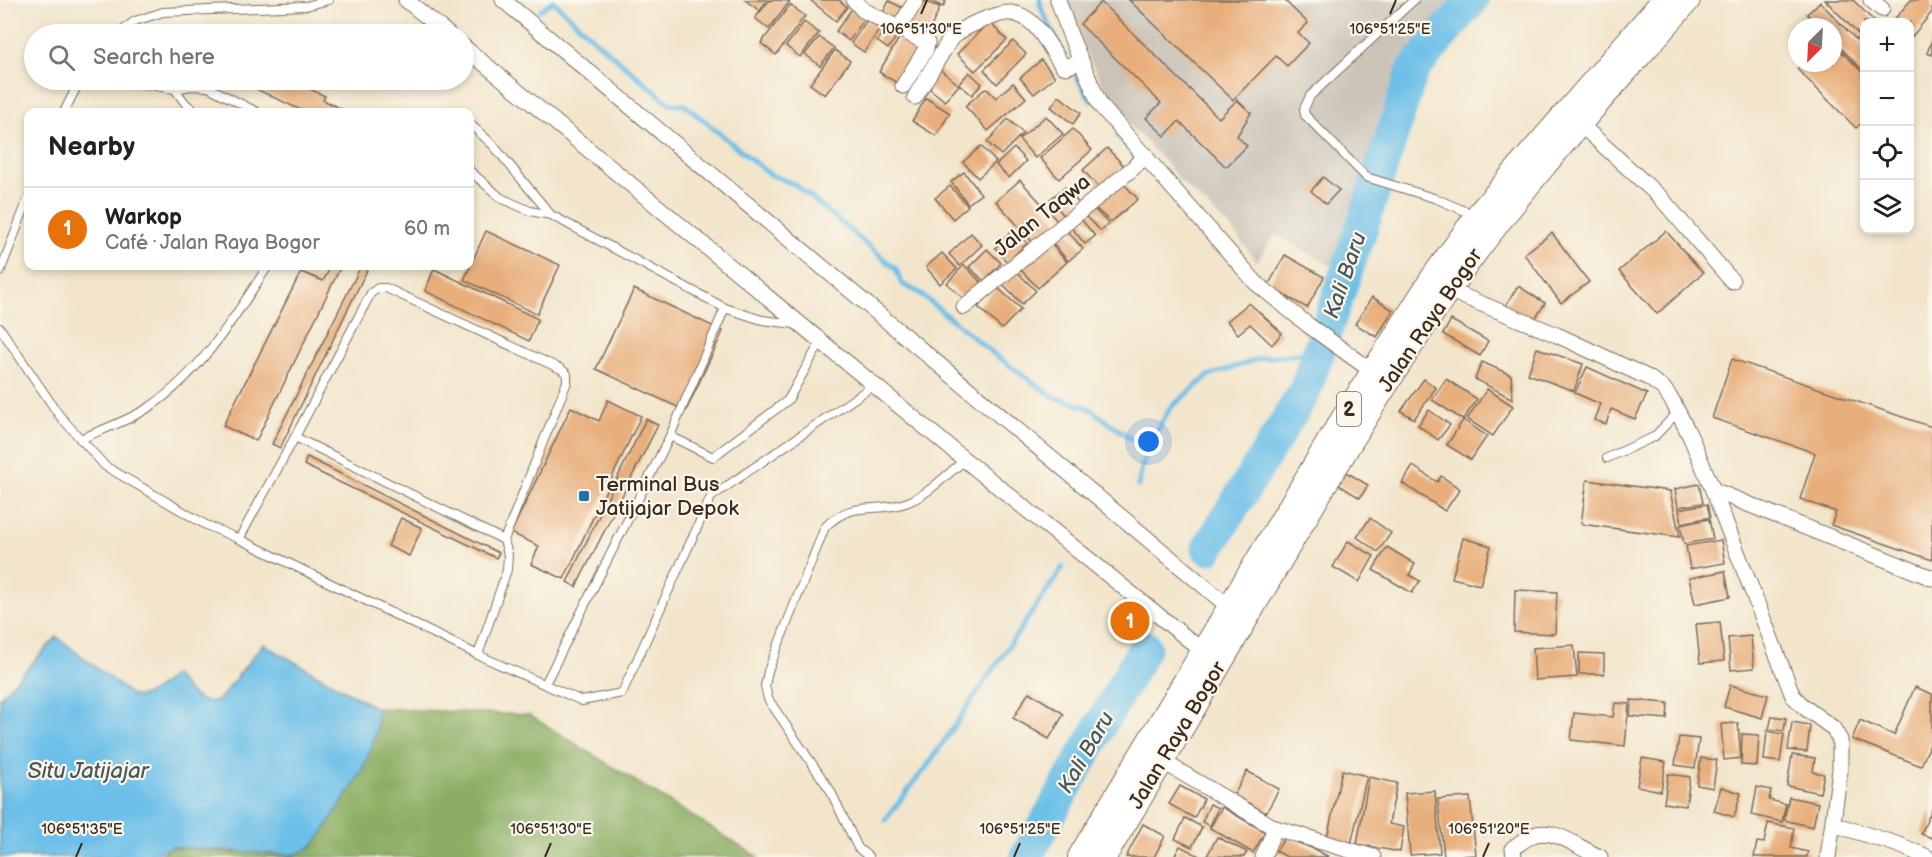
<!DOCTYPE html>
<meta charset="utf-8">
<style>
body{margin:0;font-family:"Balsamiq Sans",sans-serif;background:#f2f2f2;color:#222}
.controls{position:absolute;right:18px;top:18px;display:grid;overflow:hidden;border-radius:12px;box-shadow:0 3px 9px #0003}
.controls button{width:54px;height:54px;display:grid;place-items:center;padding:0;border:0;border-bottom:2px solid #e0e0e0;background:#fff;color:#222;font:30px sans-serif}
.compass{position:absolute;left:1788px;top:18px;width:54px;height:54px;border-radius:50%;background:#fff;box-shadow:0 3px 9px #0003;rotate:204deg}
.you{position:absolute;left:1149px;top:442px;width:21px;height:21px;margin:-15px;border:4px solid #fff;border-radius:50%;background:#1a73e8;box-shadow:0 0 0 9px #1a73e833}
.badge{display:grid;place-items:center;width:39px;height:39px;border-radius:50%;background:#1a73e8;color:#fff;font-size:20px;font-weight:700}
.pin{position:absolute;translate:-50% -50%;border:3px solid #fff;box-shadow:0 2px 6px #0006}
.list{margin:0;padding:0;list-style:none}
h2{display:flex;justify-content:space-between;align-items:center;height:78px;margin:0;padding:0 24px;font-size:26px}
h2 small{font-size:20px;font-weight:400;color:#767676}
.list li{display:grid;grid-template-columns:39px 1fr auto;gap:18px;align-items:center;box-sizing:border-box;height:84px;padding:0 24px;border-top:2px solid #e0e0e0}
.list b{display:block;font-size:22px;white-space:nowrap}
.list p{margin:0;font-size:20px;white-space:nowrap;color:#767676}
.list em{font-size:20px;font-style:normal;color:#767676}
.icon{flex:none;width:33px;height:33px;fill:none;stroke:currentColor;stroke-width:2;stroke-linecap:round;stroke-linejoin:round}
.map{position:relative;flex:none;width:1932px;height:857px;overflow:hidden}
.search{position:absolute;background:#fff;box-shadow:0 3px 9px #0003;left:24px;top:24px;width:450px;height:66px;display:flex;align-items:center;gap:15px;box-sizing:border-box;padding:0 21px;border-radius:33px;color:#767676;font-size:22px}
.panel{position:absolute;background:#fff;box-shadow:0 3px 9px #0003;left:24px;top:108px;width:450px;height:162px;border-radius:12px}
.map>svg:first-child{display:block}
.industrial{fill:#cbc3b8}
.forest{fill:#8bae62;stroke:#636c40;stroke-width:1.5}
.water{fill:#6cbfe8;stroke:#547483;stroke-width:1.5}
.lines{fill:none;stroke-linecap:round;stroke-linejoin:round}
.stream{stroke:#6cbfe8;stroke-width:5}
.river{stroke:#6cbfe8;stroke-width:33}
.building{fill:#e8af7c}
.service-casing{stroke:#7b6b5b;stroke-width:10}
.minor-casing{stroke:#7b6b5b;stroke-width:17}
.trunk-casing{stroke:#7b6b5b;stroke-width:26}
.service{stroke:#fff;stroke-width:8}
.minor{stroke:#fff;stroke-width:15}
.trunk{stroke:#fff;stroke-width:24}
.ticks{fill:none;stroke:#3b2a1e;stroke-width:2}
.poi-dot{fill:#1f6fb2;stroke:#fbf7ec;stroke-width:2}
.labels{text-anchor:middle;stroke-width:4.5;stroke-linejoin:round;paint-order:stroke}
.shield{fill:#fbf7ec;stroke:#75685c;stroke-width:1.5}
.shield-label{font-size:20px;font-weight:bold;fill:#3b2a1e}
.street-label{font-size:21px;fill:#3b2a1e;stroke:#fbf7ec}
.poi-label{font-size:21px;fill:#3b2a1e;stroke:#fbf7ec;text-anchor:start}
.water-label{font-size:22px;font-style:italic;fill:#4a575b;stroke:#fbf7ec}
.ticks-label{font-size:15px;text-anchor:middle;fill:#3b2a1e;stroke:#fbf7ec;stroke-width:4.5;stroke-linejoin:round;paint-order:stroke}
</style>
<div class="map">
<svg width="1932" height="857" viewBox="0 0 1932 857">
<rect width="100%" height="100%" fill="#fbf7ec"/>
<filter id="ink" filterUnits="userSpaceOnUse"><feTurbulence type="fractalNoise" baseFrequency=".0167" numOctaves="2"/><feDisplacementMap in="SourceGraphic" scale="12" xChannelSelector="R" yChannelSelector="G"/><feConvolveMatrix kernelMatrix="1 2 1 2 8 2 1 2 1" color-interpolation-filters="sRGB"/></filter>
<filter id="wash" filterUnits="userSpaceOnUse"><feTurbulence type="fractalNoise" baseFrequency=".008" numOctaves="4" result="noise"/><feDisplacementMap in="SourceGraphic" scale="24" xChannelSelector="R" yChannelSelector="G"/><feGaussianBlur stdDeviation="1.35" result="paint"/><feColorMatrix in="noise" values="0 0 0 0 0 0 0 0 0 0 0 0 0 0 0 0 0 1.4 0 .05"/><feComposite in="paint" operator="in"/></filter>
<g filter="url(#wash)">
<rect width="100%" height="100%" fill="#f2e5cb"/>
<!-- industrial -->
<polygon class="industrial" points="1065,0 1454,0 1430,27 1402,78 1373,151 1340,271 1275,234 1257,262 1231,228 1184,184 1146,141 1122,119 1095,70 1067,15"/>
<!-- forest -->
<polygon class="forest" points="376,708 529,715 758,857 159,857 170,847 237,853 372,746 377,727"/>
<!-- water -->
<path class="water" d="M57,637L133,696C148,699 162,684 174,675C187,689 198,708 219,700L263,644L376,708C383,744 352,789 332,818C326,827 321,838 313,845C307,851 300,853 293,855L171,847L146,857H0V697Z"/>
<g class="lines">
<!-- stream -->
<g class="stream">
<polyline points="1040,0 1041,8 1064,55"/>
<polyline points="540,10 553,1 597,42 670,104 685,105 769,174 796,185 896,269 902,284 918,292 995,355 1052,396 1089,408 1146,450"/>
<polyline points="1071,68 1091,101"/>
<polyline points="1117,135 1136,157"/>
<polyline points="1138,486 1146,450 1170,408 1208,376 1261,358 1306,353 1317,356"/>
<polyline points="885,820 927,766 1063,567"/>
</g>
<!-- river -->
<g class="river">
<polyline points="1208,548 1305,391 1367,212 1413,70 1472,0"/>
<polyline points="1026,857 1145,647"/>
</g>
</g>
<g id="blocks">
<!-- building -->
<g class="building">
<polygon points="745,0 767,0 760,11"/>
<polygon points="770,0 790,1 769,29 755,18"/>
<polygon points="810,0 839,0 847,7 836,21"/>
<polygon points="920,0 940,7 927,36 908,28"/>
<polygon points="929,0 946,0 943,7"/>
<polygon points="1129,0 1284,0 1308,23 1298,33 1309,43 1287,66 1276,56 1233,100"/>
<polygon points="1825,0 1853,0 1875,22 1864,22 1864,40"/>
<polygon points="1911,0 1932,0 1932,12 1910,39 1910,22 1892,22"/>
<polygon points="889,1 903,8 896,22 882,15"/>
<polygon points="1101,2 1219,118 1237,100 1251,113 1237,136 1247,146 1226,167 1179,121 1165,136 1146,118 1161,103 1080,24"/>
<polygon points="1820,2 1864,48 1864,72 1833,40 1833,27 1820,27 1807,14"/>
<polygon points="790,5 805,16 776,55 761,43"/>
<polygon points="853,7 866,17 849,41 836,31"/>
<polygon points="867,20 880,29 864,52 851,43"/>
<polygon points="804,22 819,33 800,57 786,46"/>
<polygon points="989,22 1007,40 975,71 957,54"/>
<polygon points="888,25 899,33 888,49 877,41"/>
<polygon points="902,33 924,46 900,85 879,72"/>
<polygon points="819,37 834,48 820,66 805,54"/>
<polygon points="1932,40 1932,55 1927,53"/>
<polygon points="1013,41 1026,54 997,84 984,70"/>
<polygon points="1833,43 1864,74 1864,120 1856,128 1797,69 1803,63 1833,63"/>
<polygon points="835,50 850,61 825,95 810,84"/>
<polygon points="1041,60 1055,77 1034,94 1020,78"/>
<polygon points="938,68 959,85 945,101 924,84"/>
<polygon points="969,72 982,84 972,95 959,84"/>
<polygon points="237,80 291,80 325,96 323,100 348,112 326,112 319,109 317,112 305,112"/>
<polygon points="1013,83 1026,98 988,131 965,106 986,88 996,98"/>
<polygon points="1059,96 1081,113 1073,124 1051,107"/>
<polygon points="926,98 950,113 936,136 912,121"/>
<polygon points="1046,116 1063,134 1035,158 1019,139"/>
<polygon points="1008,119 1023,133 1001,155 987,142"/>
<polygon points="1073,129 1092,150 1059,179 1040,158"/>
<polygon points="981,146 996,162 978,178 963,162"/>
<polygon points="1014,148 1026,161 1009,178 996,165"/>
<polygon points="1107,148 1124,166 1100,189 1083,170"/>
<polygon points="964,172 981,194 968,204 951,182"/>
<polygon points="1323,177 1339,190 1326,204 1311,191"/>
<polygon points="1020,180 1059,223 1035,245 996,201"/>
<polygon points="1121,181 1138,199 1111,222 1094,207"/>
<polygon points="950,186 968,206 953,219 935,198"/>
<polygon points="1065,187 1081,206 1066,218 1050,199"/>
<polygon points="1094,209 1109,224 1101,231 1086,217"/>
<polygon points="1081,219 1095,236 1085,244 1071,227"/>
<polygon points="1065,228 1083,249 1068,261 1051,241"/>
<polygon points="1014,229 1027,243 1007,262 995,248"/>
<polygon points="486,231 560,265 537,314 464,280"/>
<polygon points="1666,231 1703,273 1657,314 1619,271"/>
<polygon points="971,233 982,245 960,266 949,254"/>
<polygon points="1552,233 1589,282 1561,303 1524,254"/>
<polygon points="1048,241 1067,262 1038,288 1019,268"/>
<polygon points="987,249 1001,263 984,281 969,267"/>
<polygon points="942,253 957,269 940,284 926,267"/>
<polygon points="1285,255 1324,277 1307,308 1268,286"/>
<polygon points="964,265 984,285 967,302 947,283"/>
<polygon points="331,266 341,266 256,441 223,426 301,272 323,281"/>
<polygon points="361,266 369,266 280,448 272,444"/>
<polygon points="434,269 538,319 529,341 425,291"/>
<polygon points="1015,270 1036,291 1022,304 1002,283"/>
<polygon points="1518,286 1545,303 1533,323 1506,305"/>
<polygon points="997,287 1021,309 1002,329 978,307"/>
<polygon points="634,289 723,331 686,411 596,369"/>
<polygon points="1372,297 1393,310 1377,337 1355,324"/>
<polygon points="1249,303 1282,333 1272,345 1250,324 1238,334 1227,321"/>
<polygon points="1451,320 1488,341 1480,356 1443,334"/>
<polygon points="1537,348 1583,364 1574,391 1528,374"/>
<polygon points="1732,359 1932,427 1932,560 1831,525 1836,512 1800,499 1815,453 1712,418"/>
<polygon points="1482,362 1511,375 1513,399 1475,379"/>
<polygon points="1587,367 1647,394 1635,419 1611,409 1606,424 1594,420 1600,404 1575,393"/>
<polygon points="1424,379 1436,388 1414,419 1401,411"/>
<polygon points="1446,379 1477,399 1463,420 1432,400"/>
<polygon points="1487,389 1513,406 1493,436 1467,419"/>
<polygon points="608,400 641,416 564,579 531,564 539,546 511,533 571,407 599,421"/>
<polygon points="1429,410 1450,425 1438,440 1418,425"/>
<polygon points="646,419 658,425 576,587 567,582"/>
<polygon points="1463,420 1487,436 1471,460 1447,445"/>
<polygon points="307,457 499,553 496,558 304,465"/>
<polygon points="1413,466 1437,482 1441,476 1460,489 1445,511 1402,483"/>
<polygon points="1346,472 1368,485 1360,498 1339,485"/>
<polygon points="1587,480 1670,491 1680,537 1581,524"/>
<polygon points="1699,484 1703,503 1678,507 1675,489"/>
<polygon points="1707,504 1710,517 1682,523 1679,509"/>
<polygon points="401,518 422,528 409,556 388,546"/>
<polygon points="1370,518 1391,533 1378,552 1357,537"/>
<polygon points="1709,519 1713,539 1684,544 1680,525"/>
<polygon points="1463,538 1491,546 1480,585 1452,578"/>
<polygon points="1721,540 1725,563 1690,569 1686,546"/>
<polygon points="1348,541 1374,556 1359,582 1333,567"/>
<polygon points="1387,547 1415,564 1409,575 1420,581 1412,593 1373,570"/>
<polygon points="1725,571 1730,597 1695,604 1689,578"/>
<polygon points="1515,590 1557,592 1555,634 1514,632"/>
<polygon points="1720,622 1724,661 1700,663 1696,624"/>
<polygon points="1751,636 1754,668 1731,670 1728,638"/>
<polygon points="1574,645 1577,677 1535,680 1533,648"/>
<polygon points="1579,653 1604,654 1604,674 1579,674"/>
<polygon points="1730,685 1768,695 1762,718 1724,707"/>
<polygon points="1915,687 1932,694 1932,740 1921,766 1852,739 1860,720 1894,735"/>
<polygon points="1029,692 1064,714 1049,739 1013,718"/>
<polygon points="1631,700 1668,703 1667,719 1630,716"/>
<polygon points="1615,703 1629,704 1625,746 1571,740 1574,713 1613,717"/>
<polygon points="1772,716 1786,718 1784,731 1769,729"/>
<polygon points="1792,722 1810,725 1807,752 1788,750"/>
<polygon points="1738,723 1741,758 1724,760 1721,724"/>
<polygon points="1767,731 1784,734 1780,762 1764,760"/>
<polygon points="1742,734 1759,735 1757,766 1741,765"/>
<polygon points="1679,737 1699,739 1695,768 1675,765"/>
<polygon points="1792,755 1815,758 1813,772 1824,774 1820,793 1787,786"/>
<polygon points="1642,758 1666,762 1661,791 1637,786"/>
<polygon points="1701,758 1717,760 1713,788 1697,785"/>
<polygon points="1342,770 1367,776 1351,844 1327,838"/>
<polygon points="1247,771 1279,789 1266,813 1234,795"/>
<polygon points="1668,774 1690,777 1686,806 1664,803"/>
<polygon points="1369,777 1397,783 1389,824 1404,827 1400,852 1357,844"/>
<polygon points="1180,786 1204,799 1194,818 1169,804"/>
<polygon points="1721,787 1741,793 1734,817 1714,811"/>
<polygon points="1757,787 1771,790 1769,800 1786,804 1782,822 1752,815"/>
<polygon points="1435,791 1440,853 1410,855 1405,793"/>
<polygon points="1470,797 1476,855 1444,857 1438,799"/>
<polygon points="1789,797 1818,803 1813,827 1784,820"/>
<polygon points="1210,804 1218,808 1210,826 1202,822"/>
<polygon points="1222,807 1265,832 1253,853 1210,828"/>
<polygon points="1932,809 1932,838 1921,834"/>
<polygon points="1185,818 1202,827 1192,847 1175,839"/>
<polygon points="1768,823 1794,828 1791,848 1808,852 1807,857 1754,857 1757,842 1764,843"/>
<polygon points="1143,824 1165,836 1154,857 1126,857"/>
<polygon points="1217,837 1247,852 1244,857 1207,856"/>
<polygon points="1285,837 1314,849 1329,857 1287,857 1276,851"/>
<polygon points="1180,846 1201,857 1174,857"/>
</g>
</g>
</g>
<g filter="url(#ink)">
<use href="#blocks" fill-opacity="0" stroke="#7b6b5b" stroke-width="1.5"/>
<g class="lines">
<defs>
<g id="service">
<polyline points="1414,0 1310,96 1304,109 1305,115 1366,177 1437,199 1474,215"/>
<polyline points="118,34 135,21 163,12 306,6 329,0"/>
<polyline points="119,80 175,89 191,86 208,87 257,112"/>
<polyline points="175,89 185,103 196,112"/>
<polyline points="64,112 80,80"/>
<polyline points="470,124 493,145 551,215"/>
<polyline points="470,171 501,198 530,211 551,215 725,308 762,320 795,324"/>
<polyline points="0,272 28,199"/>
<polyline points="0,328 59,415 105,466 206,525 239,539 478,655 582,701 622,693 711,497 874,385"/>
<polyline points="670,436 713,457 788,400 821,341"/>
<polyline points="295,437 504,540"/>
<path d="M80,439C104,429 130,420 151,406C202,371 235,316 268,266"/>
<polyline points="1607,458 1654,437 1678,412"/>
<polyline points="239,539 295,437 371,293 378,288 386,288 561,369 567,374 567,382 504,540 508,555 507,570 478,655"/>
<polyline points="545,684 670,436 725,308"/>
<path d="M869,857L858,848L830,790L768,699L765,686L768,671L825,527C854,498 874,515 908,502C929,494 947,474 965,460"/>
</g>
<g id="minor">
<polyline points="406,0 448,34"/>
<polyline points="503,0 1235,612"/>
<polyline points="854,0 863,10 927,43 926,49 903,86"/>
<polyline points="1058,0 1070,35 1100,105 1256,283 1308,325 1372,371"/>
<polyline points="1871,0 1882,9"/>
<polyline points="899,28 916,0"/>
<polyline points="464,47 965,460 1209,656"/>
<path d="M915,97L951,38C962,28 974,23 988,18C995,16 1004,12 1011,13C1037,15 1050,50 1063,66L1066,67L1081,61"/>
<polyline points="1580,124 1661,198 1732,281"/>
<polyline points="1448,290 1557,335 1649,378 1664,389 1673,402 1691,438 1713,490 1793,696 1804,707 1833,728 1840,740 1840,770 1828,857"/>
<polyline points="964,307 1133,168 1146,155"/>
<polyline points="1713,490 1932,578"/>
<polyline points="1162,761 1275,828 1373,857"/>
<polyline points="1833,824 1899,845 1927,857"/>
<polyline points="1263,857 1275,828"/>
<path d="M1514,857L1513,848C1519,844 1526,838 1533,835C1556,827 1579,849 1600,857"/>
</g>
<g id="trunk">
<polyline points="1080,857 1336,430 1434,276 1477,216 1664,0"/>
<path d="M1104,857C1161,763 1217,669 1272,574C1328,478 1385,382 1448,290C1520,187 1606,94 1688,0"/>
</g>
</defs>
<!-- service casing -->
<use href="#service" class="service-casing"/>
<!-- minor casing -->
<use href="#minor" class="minor-casing"/>
<!-- trunk casing -->
<use href="#trunk" class="trunk-casing"/>
<!-- service -->
<use href="#service" class="service"/>
<!-- minor -->
<use href="#minor" class="minor"/>
<!-- trunk -->
<use href="#trunk" class="trunk"/>
</g>
</g>
<!-- ticks -->
<path class="ticks" d="M921,14L927,0M1390,14L1396,0M76,857L82,843M545,857L551,843M1014,857L1020,843M1483,857L1489,843"/>
<!-- markers -->
<rect class="poi-dot" x="578" y="490" width="12" height="12" rx="3"/>
<g class="labels">
<!-- shield labels -->
<rect class="shield" x="1337" y="392" width="24" height="34" rx="4.5"/>
<g class="shield-label">
<text x="1349" y="416">2</text>
</g>
<!-- street labels -->
<g class="street-label">
<text transform="translate(1042 215) rotate(-39)" y="7">Jalan Taqwa</text>
<text transform="translate(1430 320) rotate(-56)" y="7">Jalan Raya Bogor</text>
<text transform="translate(1177 735) rotate(-59)" y="7">Jalan Raya Bogor</text>
</g>
<!-- poi labels -->
<g class="poi-label">
<text x="596" y="491">Terminal Bus<tspan x="596" dy="24">Jatijajar Depok</tspan></text>
</g>
<!-- water labels -->
<g class="water-label">
<text transform="translate(1344 275) rotate(-71)" y="8">Kali Baru</text>
<text transform="translate(1085 752) rotate(-60)" y="8">Kali Baru</text>
<text x="88" y="778">Situ Jatijajar</text>
</g>
</g>
<g class="ticks-label">
<text x="921" y="34">106°51'30"E</text>
<text x="1390" y="34">106°51'25"E</text>
<text x="82" y="834">106°51'35"E</text>
<text x="551" y="834">106°51'30"E</text>
<text x="1020" y="834">106°51'25"E</text>
<text x="1489" y="834">106°51'20"E</text>
</g>
</svg>
<div class="controls">
<button>+</button>
<button>−</button>
<button><svg class="icon" aria-label="locate" viewBox="0 0 24 24"><circle cx="12" cy="12" r="6"/><path d="M12 2v4M12 18v4M2 12h4M18 12h4"/></svg></button>
<button><svg class="icon" aria-label="layers" viewBox="0 0 24 24"><path d="M12 4l9 5-9 5-9-5zM3 14l9 5 9-5"/></svg></button>
</div>
<svg class="compass" viewBox="-18 -18 36 36"><path d="M0-13l5 13h-10z" fill="#e53935"/><path d="M0 13l5-13h-10z" fill="#767676"/></svg>
<div class="you"></div>
<div class="pin badge" style="left:1130px;top:621px;background:#e8710a">1</div>
<div class="search"><svg class="icon" aria-label="search" viewBox="0 0 24 24"><circle cx="10" cy="10" r="6"/><path d="M15 15l6 6"/></svg>Search here</div>
<section class="panel">
<h2>Nearby<small></small></h2>
<ul class="list">
<li><span class="badge" style="background:#e8710a">1</span><div><b>Warkop</b><p>Café · Jalan Raya Bogor</p></div><em>60 m</em></li>
</ul>
</section>
</div>
